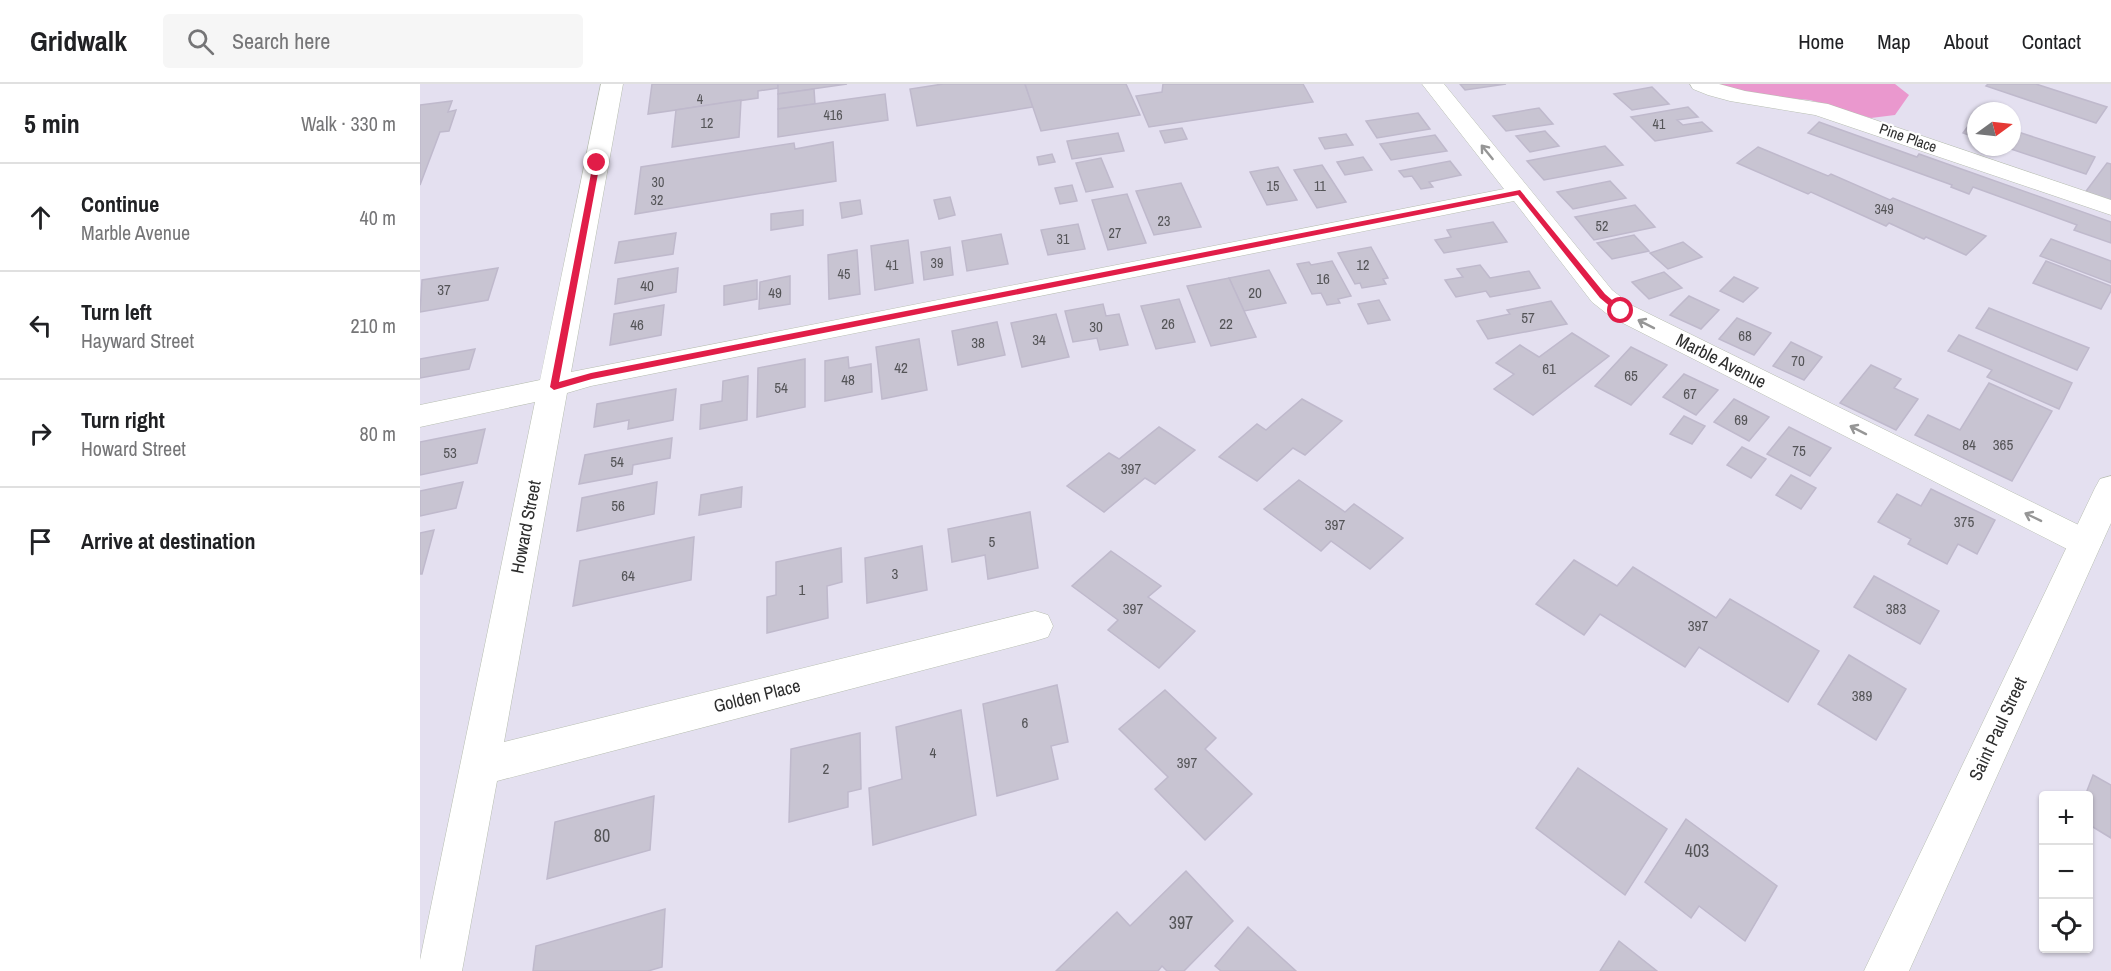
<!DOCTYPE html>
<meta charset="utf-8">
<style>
body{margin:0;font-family:"Archivo Narrow",sans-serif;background:#f6f6f6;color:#202124}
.controls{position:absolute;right:18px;bottom:18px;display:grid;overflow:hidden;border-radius:6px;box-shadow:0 2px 4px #0004}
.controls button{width:54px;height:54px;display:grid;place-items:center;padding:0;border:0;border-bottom:2px solid #e0e0e0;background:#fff;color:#202124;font:30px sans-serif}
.compass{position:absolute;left:1547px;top:18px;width:54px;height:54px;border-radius:50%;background:#fff;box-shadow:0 2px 4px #0004;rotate:75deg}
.stop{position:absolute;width:18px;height:18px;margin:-14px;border:4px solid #e11d48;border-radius:50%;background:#fff}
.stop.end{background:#e11d48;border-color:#fff;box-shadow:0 2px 6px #0008}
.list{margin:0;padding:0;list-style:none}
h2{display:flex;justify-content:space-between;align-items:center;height:78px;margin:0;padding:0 24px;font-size:26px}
h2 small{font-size:20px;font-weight:400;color:#757577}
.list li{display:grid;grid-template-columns:39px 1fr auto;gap:18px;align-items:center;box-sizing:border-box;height:108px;padding:0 24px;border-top:2px solid #e0e0e0}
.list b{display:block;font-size:22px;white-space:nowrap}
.list p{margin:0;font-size:20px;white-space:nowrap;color:#757577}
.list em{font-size:20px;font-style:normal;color:#757577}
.icon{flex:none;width:33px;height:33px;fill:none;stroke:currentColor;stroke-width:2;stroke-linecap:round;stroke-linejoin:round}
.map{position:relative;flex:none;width:1691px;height:887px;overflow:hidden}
header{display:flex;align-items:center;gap:36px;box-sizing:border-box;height:84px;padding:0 30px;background:#fff;border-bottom:2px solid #e0e0e0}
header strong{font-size:28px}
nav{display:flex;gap:33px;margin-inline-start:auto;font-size:21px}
.search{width:420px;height:54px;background:#f6f6f6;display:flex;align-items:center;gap:15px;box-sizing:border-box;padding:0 21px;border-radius:6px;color:#757577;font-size:22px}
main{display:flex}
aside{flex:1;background:#fff}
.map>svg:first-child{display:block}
.green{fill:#ea98ce}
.building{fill:#c8c4d2;stroke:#bfb9cc;stroke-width:1.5}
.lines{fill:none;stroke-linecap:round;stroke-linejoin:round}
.minor-casing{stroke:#b7beb0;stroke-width:1}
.tertiary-casing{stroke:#b7beb0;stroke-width:1}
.minor{fill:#fff;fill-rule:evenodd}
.tertiary{fill:#fff;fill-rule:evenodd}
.oneway{stroke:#969696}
.route{fill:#e11d48}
.labels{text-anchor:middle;stroke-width:4.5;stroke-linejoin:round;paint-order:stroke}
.far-number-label{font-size:14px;fill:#545457}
.far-street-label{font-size:15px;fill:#2e2e2e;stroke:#fff}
.number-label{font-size:15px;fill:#545457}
.street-label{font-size:18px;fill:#2e2e2e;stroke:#fff}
.near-number-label{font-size:18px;fill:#545457}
</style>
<header>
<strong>Gridwalk</strong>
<div class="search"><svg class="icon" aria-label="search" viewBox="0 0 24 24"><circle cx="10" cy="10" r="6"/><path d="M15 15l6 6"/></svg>Search here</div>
<nav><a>Home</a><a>Map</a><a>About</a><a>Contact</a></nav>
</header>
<main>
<aside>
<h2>5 min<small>Walk · 330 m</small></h2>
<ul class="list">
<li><svg class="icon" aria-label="ahead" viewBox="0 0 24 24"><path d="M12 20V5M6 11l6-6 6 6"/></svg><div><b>Continue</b><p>Marble Avenue</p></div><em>40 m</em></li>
<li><svg class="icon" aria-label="left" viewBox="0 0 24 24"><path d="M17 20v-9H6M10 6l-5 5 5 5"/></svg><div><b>Turn left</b><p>Hayward Street</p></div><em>210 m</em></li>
<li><svg class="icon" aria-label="right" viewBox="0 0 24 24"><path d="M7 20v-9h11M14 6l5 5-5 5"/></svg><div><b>Turn right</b><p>Howard Street</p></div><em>80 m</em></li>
<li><svg class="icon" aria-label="arrive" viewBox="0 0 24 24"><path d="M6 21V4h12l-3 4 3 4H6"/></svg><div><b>Arrive at destination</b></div></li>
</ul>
</aside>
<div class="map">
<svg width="1691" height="887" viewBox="0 0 1691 887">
<rect width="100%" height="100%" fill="#e4e0f0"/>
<!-- green -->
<polygon class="green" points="1291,0 1475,0 1489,11 1475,31 1451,34 1390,16 1344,12"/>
<!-- building -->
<g class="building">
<polygon points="232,0 358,0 358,4 338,7 338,14 228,30"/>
<polygon points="358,0 427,0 358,10"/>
<polygon points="523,0 605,0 613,23 497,42 490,5"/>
<polygon points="605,0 706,0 720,31 621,47"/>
<polygon points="743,0 883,0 893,18 729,43 716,12 742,8"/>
<polygon points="1040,0 1086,0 1045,6"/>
<polygon points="1568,0 1616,0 1687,23 1676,39 1566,2"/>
<polygon points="1232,3 1249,20 1212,26 1194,10"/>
<polygon points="394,5 395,20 358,25 358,10"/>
<polygon points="465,10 468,36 358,53 358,25"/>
<polygon points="321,16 319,53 252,63 256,26"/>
<polygon points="32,17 28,28 36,26 29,47 20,48 0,101 0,21"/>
<polygon points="1268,23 1278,33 1257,36 1263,41 1282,38 1292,47 1235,57 1211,33"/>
<polygon points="1119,24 1133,40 1086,47 1073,32"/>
<polygon points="998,29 1010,45 957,54 946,37"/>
<polygon points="1554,34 1556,34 1556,54 1543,49"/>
<polygon points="1399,38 1497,73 1499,70 1691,138 1691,159 1654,146 1657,141 1553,103 1549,110 1531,103 1532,101 1388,49"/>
<polygon points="762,44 767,55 745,59 740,47"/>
<polygon points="1592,46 1675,73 1666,90 1585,63 1592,63"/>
<polygon points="1125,47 1139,62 1110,68 1096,52"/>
<polygon points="698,49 704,67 652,75 647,57"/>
<polygon points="926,50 933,61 905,65 899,54"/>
<polygon points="1015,51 1027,67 971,76 960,60"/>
<polygon points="413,58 416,97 215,130 221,83 374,59 375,65"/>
<polygon points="1185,62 1203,81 1124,96 1107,77"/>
<polygon points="1338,63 1408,92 1411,90 1470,116 1473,114 1566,152 1546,171 1506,153 1504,155 1469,139 1466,142 1391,108 1388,110 1317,79"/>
<polygon points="632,70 635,78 619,81 617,73"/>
<polygon points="943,73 952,86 925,91 917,78"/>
<polygon points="681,74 693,103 666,108 656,79"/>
<polygon points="1030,77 1041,91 1009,98 1013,103 1001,105 992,92 984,93 979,87"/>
<polygon points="1687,79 1691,80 1691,120 1664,110"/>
<polygon points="902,81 926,118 897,124 874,86"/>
<polygon points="858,83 877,116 847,121 830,88"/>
<polygon points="1190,97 1206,114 1153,125 1137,108"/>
<polygon points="761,99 781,143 734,151 716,107"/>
<polygon points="652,101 657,117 640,120 635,104"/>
<polygon points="707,110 726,159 688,166 672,116"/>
<polygon points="530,113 535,131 519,135 514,116"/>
<polygon points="440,116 442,130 422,134 420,119"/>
<polygon points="1215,121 1235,143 1174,156 1155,133"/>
<polygon points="383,126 383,141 351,146 351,130"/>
<polygon points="1073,138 1087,158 1024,169 1015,156 1031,153 1027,146"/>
<polygon points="658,140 665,165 628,171 621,146"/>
<polygon points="256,149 253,170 195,179 199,158"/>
<polygon points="581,150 588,180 547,187 542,157"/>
<polygon points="1214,151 1229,167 1192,175 1177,159"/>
<polygon points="1631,155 1691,177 1691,199 1620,172"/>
<polygon points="488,156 493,199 455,206 451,162"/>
<polygon points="1263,158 1282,173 1248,185 1230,169"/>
<polygon points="530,163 533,191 504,196 501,168"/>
<polygon points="951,163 968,194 963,195 966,200 942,204 940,199 935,200 918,169"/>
<polygon points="437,166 440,210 409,215 408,171"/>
<polygon points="912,177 931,212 918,215 920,219 907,221 901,209 892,210 877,180 889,178 891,181"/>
<polygon points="1626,177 1691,202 1691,207 1681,225 1613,199"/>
<polygon points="1060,181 1070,194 1109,187 1120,204 1070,213 1066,207 1036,213 1025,196 1043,193 1037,185"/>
<polygon points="78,184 68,216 0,228 2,196"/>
<polygon points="258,184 256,208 195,220 198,195"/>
<polygon points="849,186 866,219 824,227 809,194"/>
<polygon points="1244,188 1262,204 1229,215 1212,198"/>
<polygon points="370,192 370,220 339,225 340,198"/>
<polygon points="1314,193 1338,204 1323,218 1300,207"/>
<polygon points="809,194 836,253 791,262 767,202"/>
<polygon points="337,196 337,215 304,221 304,202"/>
<polygon points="1269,212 1299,226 1281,245 1250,231"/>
<polygon points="759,215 775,258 736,265 721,222"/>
<polygon points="959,216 970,236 948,240 938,220"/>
<polygon points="1131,217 1147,240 1068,255 1057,237 1090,230 1087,226"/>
<polygon points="683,220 686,232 699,230 708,261 680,266 677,254 653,258 645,227"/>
<polygon points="244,221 241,251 190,261 194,230"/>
<polygon points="1569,224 1669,264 1657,286 1556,244"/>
<polygon points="636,230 649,273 602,283 591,239"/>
<polygon points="1317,234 1351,249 1334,271 1299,255"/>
<polygon points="577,238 585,271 538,281 532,247"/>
<polygon points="1152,249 1189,272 1113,331 1074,305 1094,290 1076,279 1100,261 1119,273"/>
<polygon points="1539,251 1652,299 1639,325 1567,293 1572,286 1528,267"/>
<polygon points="499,255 507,306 462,315 456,263"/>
<polygon points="1371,258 1402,273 1384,296 1353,282"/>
<polygon points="1211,263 1247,281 1211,321 1175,302"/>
<polygon points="55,265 49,285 0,294 0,275"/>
<polygon points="428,273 429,284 451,280 452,308 405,317 405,277"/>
<polygon points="385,275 385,323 337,333 338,284"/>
<polygon points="1451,281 1481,295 1474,304 1498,315 1476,346 1420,319"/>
<polygon points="1264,290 1298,306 1276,331 1243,313"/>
<polygon points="328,292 327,336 280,345 281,321 302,317 303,297"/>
<polygon points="1569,299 1632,327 1592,397 1495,351 1508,331 1540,346"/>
<polygon points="256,305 253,336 208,345 209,336 174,343 177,320"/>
<polygon points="882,315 922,337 885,371 873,364 837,397 799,373 837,340 846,346"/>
<polygon points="1314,315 1349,333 1329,357 1294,338"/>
<polygon points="1264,332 1285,342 1272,360 1250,350"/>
<polygon points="739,343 775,366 735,400 725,394 684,428 647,402 689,369 699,375"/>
<polygon points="1369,343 1411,364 1390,392 1347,370"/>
<polygon points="65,345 57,379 0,391 0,358"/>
<polygon points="252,354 250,374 213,381 212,390 159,400 165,371"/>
<polygon points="1322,363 1346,375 1331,394 1307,381"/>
<polygon points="1371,391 1396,404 1381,425 1356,411"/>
<polygon points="879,396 925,428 934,420 983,454 950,485 911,457 901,467 844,425"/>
<polygon points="43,398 36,424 0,432 0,407"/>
<polygon points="237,398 234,430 157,447 162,414"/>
<polygon points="322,403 321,423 279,431 281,411"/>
<polygon points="1511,405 1575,436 1557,470 1538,460 1527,480 1488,460 1491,455 1458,438 1477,410 1501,422"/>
<polygon points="610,428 618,484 568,495 565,471 532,478 528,445"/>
<polygon points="14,446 2,490 0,490 0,449"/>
<polygon points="274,453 271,496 153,522 160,477"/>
<polygon points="502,462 507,506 447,519 445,474"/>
<polygon points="421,464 422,498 407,502 408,534 347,549 347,513 356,511 356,478"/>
<polygon points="691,467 741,502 728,513 775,547 739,584 688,546 698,536 652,502"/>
<polygon points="1154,476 1197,502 1213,483 1296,534 1310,515 1399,567 1368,618 1279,563 1265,583 1180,530 1164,551 1116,520"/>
<polygon points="1454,492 1519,527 1500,560 1434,523"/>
<polygon points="1429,571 1486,605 1456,656 1398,620"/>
<polygon points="637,601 648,658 631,662 638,695 577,712 563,620"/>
<polygon points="745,606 796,654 785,665 832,710 785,756 735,705 748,693 699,645"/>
<polygon points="541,626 556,731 453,761 449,704 482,695 476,643"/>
<polygon points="440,649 441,705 428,708 428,723 369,738 371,665"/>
<polygon points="1158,684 1247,745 1205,811 1116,744"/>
<polygon points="1673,691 1691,701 1691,754 1668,740 1668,712 1665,712"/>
<polygon points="234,712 230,766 127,795 135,738"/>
<polygon points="1266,735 1357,802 1325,857 1279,822 1271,834 1225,798"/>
<polygon points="766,787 813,837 764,887 747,887 742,882 738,887 636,887 697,828 710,842"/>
<polygon points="245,825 242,883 228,887 113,887 116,862"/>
<polygon points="828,843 876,887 801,887 795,882"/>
<polygon points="1199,857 1237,887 1180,887"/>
</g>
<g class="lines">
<defs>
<g id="minor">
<polygon points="181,0 203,0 151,288 1084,105 1002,0 1024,0 1192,206 1211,221 1677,450 1682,459 1677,468 1665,472 1653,468 1191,233 1172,218 1094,117 171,302 147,309 84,658 615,527 628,531 633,542 628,553 615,557 77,697 42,887 0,887 0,876 115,318 0,343 0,321 120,296"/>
<polygon points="1270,0 1299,0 1325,7 1408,20 1691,116 1691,131 1395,31 1310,17 1288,11 1273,5"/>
</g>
<polygon id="tertiary" points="1691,392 1691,439 1489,887 1444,887 1675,404 1680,395"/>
</defs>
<!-- minor casing -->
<use href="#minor" class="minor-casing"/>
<!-- tertiary casing -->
<use href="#tertiary" class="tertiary-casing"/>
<!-- minor -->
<use href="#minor" class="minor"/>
<!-- tertiary -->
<use href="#tertiary" class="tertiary"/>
</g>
<!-- one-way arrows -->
<defs><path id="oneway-shaft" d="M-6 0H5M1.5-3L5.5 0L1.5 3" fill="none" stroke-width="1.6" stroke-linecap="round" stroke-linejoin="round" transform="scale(1.5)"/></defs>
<g class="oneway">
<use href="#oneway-shaft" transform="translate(1067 68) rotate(-129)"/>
<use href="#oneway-shaft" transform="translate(1226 240) rotate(-153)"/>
<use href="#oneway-shaft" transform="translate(1438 346) rotate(-153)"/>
<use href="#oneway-shaft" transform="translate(1613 433) rotate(-154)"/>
</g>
<!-- route -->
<polygon class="route" points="177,77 180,79 139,298 171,289 1100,106 1185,210 1205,227 1198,229 1180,214 1098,111 172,295 134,306 130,303 173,79"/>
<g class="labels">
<!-- far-number labels -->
<g class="far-number-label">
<text x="280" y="20">4</text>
<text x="413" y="36">416</text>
<text x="287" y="44">12</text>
<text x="1239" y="45">41</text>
<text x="238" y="103">30</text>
<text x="853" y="107">15</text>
<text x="900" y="107">11</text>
<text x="237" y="121">32</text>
<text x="1464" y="130">349</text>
<text x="744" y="142">23</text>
<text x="1182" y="147">52</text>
<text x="695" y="154">27</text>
<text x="643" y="160">31</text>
<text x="517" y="184">39</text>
<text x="472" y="186">41</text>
<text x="943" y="186">12</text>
<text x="424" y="195">45</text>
</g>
<!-- far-street labels -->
<g class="far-street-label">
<text transform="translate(1488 54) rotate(19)" y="5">Pine Place</text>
</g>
<!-- number labels -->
<g class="number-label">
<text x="903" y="200">16</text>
<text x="227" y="207">40</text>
<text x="24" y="211">37</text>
<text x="355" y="214">49</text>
<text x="835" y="214">20</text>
<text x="1108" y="239">57</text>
<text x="748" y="245">26</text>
<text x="806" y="245">22</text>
<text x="217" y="246">46</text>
<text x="676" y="248">30</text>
<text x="1325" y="257">68</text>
<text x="619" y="261">34</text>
<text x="558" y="264">38</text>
<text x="1378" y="282">70</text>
<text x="481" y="289">42</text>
<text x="1129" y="290">61</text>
<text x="1211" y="297">65</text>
<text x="428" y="301">48</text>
<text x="361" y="309">54</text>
<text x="1270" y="315">67</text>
<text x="1321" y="341">69</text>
<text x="1549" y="366">84</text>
<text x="1583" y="366">365</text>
<text x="1379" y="372">75</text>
<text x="30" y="374">53</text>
<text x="197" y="383">54</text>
<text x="711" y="390">397</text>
<text x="198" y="427">56</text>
<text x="1544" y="443">375</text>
<text x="915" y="446">397</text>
<text x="572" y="463">5</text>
<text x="475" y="495">3</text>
<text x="208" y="497">64</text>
<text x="382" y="511">1</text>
<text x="713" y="530">397</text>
<text x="1476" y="530">383</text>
<text x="1278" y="547">397</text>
<text x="1442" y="617">389</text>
<text x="605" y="644">6</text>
<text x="513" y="674">4</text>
<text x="767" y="684">397</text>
<text x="406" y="690">2</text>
</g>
<!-- street labels -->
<g class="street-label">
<text transform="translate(1301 277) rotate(27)" y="6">Marble Avenue</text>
<text transform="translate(106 443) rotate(-79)" y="6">Howard Street</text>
<text transform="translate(337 612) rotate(-14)" y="6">Golden Place</text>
<text transform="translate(1578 645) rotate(-65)" y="6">Saint Paul Street</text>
</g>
<!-- near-number labels -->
<g class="near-number-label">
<text x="182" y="758">80</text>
<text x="1277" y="773">403</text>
<text x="761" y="845">397</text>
</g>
</g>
</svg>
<div class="controls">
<button>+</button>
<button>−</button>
<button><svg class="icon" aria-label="locate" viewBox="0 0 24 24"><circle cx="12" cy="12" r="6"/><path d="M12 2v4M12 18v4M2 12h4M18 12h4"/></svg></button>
</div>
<svg class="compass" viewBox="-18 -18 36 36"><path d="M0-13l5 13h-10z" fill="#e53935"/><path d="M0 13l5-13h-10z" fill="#757577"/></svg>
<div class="stop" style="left:1201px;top:227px"></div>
<div class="stop end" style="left:177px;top:79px"></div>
</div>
</main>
